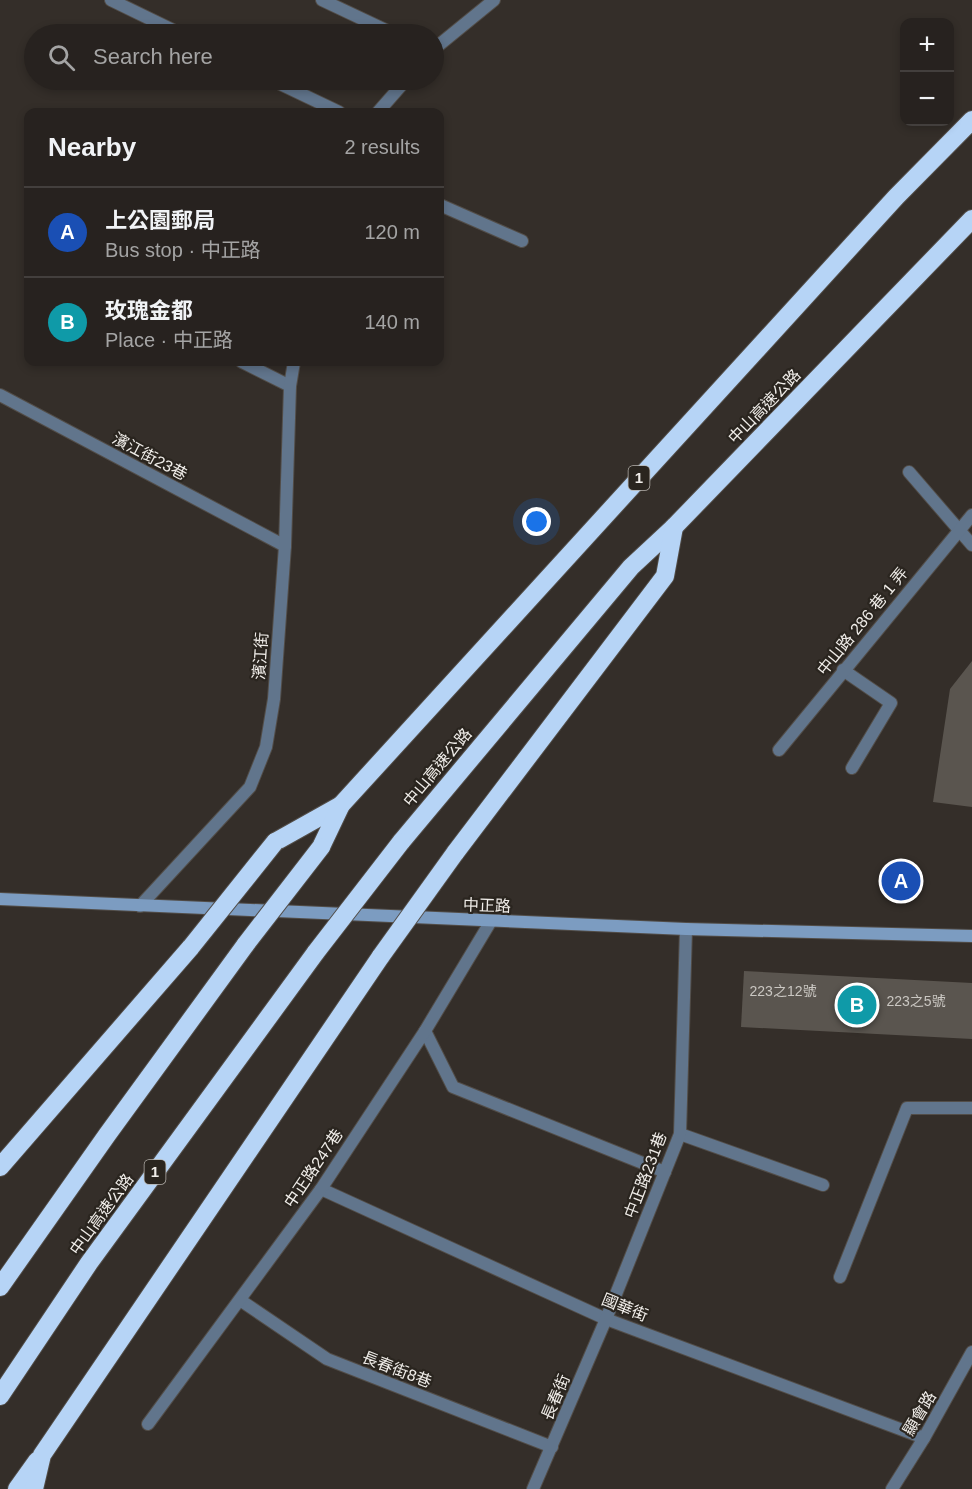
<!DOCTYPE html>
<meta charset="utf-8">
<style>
body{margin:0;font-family:Helvetica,"Noto Sans TC",sans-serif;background:#2f2a28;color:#f1f3f6}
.controls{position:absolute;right:18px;top:18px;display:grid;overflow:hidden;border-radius:12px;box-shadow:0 3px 9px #0003}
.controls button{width:54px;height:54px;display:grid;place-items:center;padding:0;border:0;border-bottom:2px solid #433f3d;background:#27221f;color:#f1f3f6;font:30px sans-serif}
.you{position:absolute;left:537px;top:522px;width:21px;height:21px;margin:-15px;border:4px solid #fff;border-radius:50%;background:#1a73e8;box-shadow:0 0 0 9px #1a73e833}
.badge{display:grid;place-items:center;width:39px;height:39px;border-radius:50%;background:#6ec2f3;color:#fff;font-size:20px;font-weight:700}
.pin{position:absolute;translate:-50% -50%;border:3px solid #fff;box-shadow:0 2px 6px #0006}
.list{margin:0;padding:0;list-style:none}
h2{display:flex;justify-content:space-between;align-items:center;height:78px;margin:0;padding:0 24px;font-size:26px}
h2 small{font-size:20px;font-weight:400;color:#a4a4a4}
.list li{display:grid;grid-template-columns:39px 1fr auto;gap:18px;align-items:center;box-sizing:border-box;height:90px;padding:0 24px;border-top:2px solid #433f3d}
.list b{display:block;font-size:22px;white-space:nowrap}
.list p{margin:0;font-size:20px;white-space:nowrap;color:#a4a4a4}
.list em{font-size:20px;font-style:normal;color:#a4a4a4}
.icon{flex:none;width:33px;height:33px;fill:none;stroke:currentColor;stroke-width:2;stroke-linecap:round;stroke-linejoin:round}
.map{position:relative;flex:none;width:972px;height:1489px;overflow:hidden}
.search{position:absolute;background:#27221f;box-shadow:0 3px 9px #0003;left:24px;top:24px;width:420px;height:66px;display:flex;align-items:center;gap:15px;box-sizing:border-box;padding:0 21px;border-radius:33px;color:#a4a4a4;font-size:22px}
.panel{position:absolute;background:#27221f;box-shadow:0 3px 9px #0003;left:24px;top:108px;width:420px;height:258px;border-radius:12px}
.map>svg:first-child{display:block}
.building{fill:#5a554f}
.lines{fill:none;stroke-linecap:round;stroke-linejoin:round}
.service-casing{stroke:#524d48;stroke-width:14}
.minor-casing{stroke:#524d48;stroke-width:14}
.secondary-casing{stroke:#524d48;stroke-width:14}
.motorway-casing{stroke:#524d48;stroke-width:20}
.service{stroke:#61758c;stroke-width:12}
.minor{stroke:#61758c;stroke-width:12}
.secondary{stroke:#7c9cc1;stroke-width:12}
.motorway{stroke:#b6d4f6;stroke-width:18}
.motorway-bridge-casing{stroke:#524d48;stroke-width:20;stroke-linecap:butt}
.motorway-bridge{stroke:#b6d4f6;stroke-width:18}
.labels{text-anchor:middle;stroke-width:4.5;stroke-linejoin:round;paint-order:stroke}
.number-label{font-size:14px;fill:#cac7c2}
.shield{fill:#2a251f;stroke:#b5b1ac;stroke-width:1.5}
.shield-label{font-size:15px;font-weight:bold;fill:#f0ede9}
.street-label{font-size:16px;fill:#f0ede9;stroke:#2a251f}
</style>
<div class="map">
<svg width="972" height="1489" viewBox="0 0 972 1489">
<rect width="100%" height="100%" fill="#342e29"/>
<!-- building -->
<g class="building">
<polygon points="972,661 972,807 933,802 950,689"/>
<polygon points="744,971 972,983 972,1039 741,1027"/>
</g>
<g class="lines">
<defs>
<g id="service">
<polyline points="111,0 181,34"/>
<polyline points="322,0 394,34"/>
<polyline points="272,80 339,112"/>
<polyline points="440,205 522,241"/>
<polyline points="242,362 290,386"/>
<polyline points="0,395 285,546"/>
<polyline points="909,472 972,545"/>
<polyline points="843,670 891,703 852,768"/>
<polyline points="779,750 972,515"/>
<polyline points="425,1031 453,1087 665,1172"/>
<polyline points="680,1134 823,1185"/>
<polyline points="321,1189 606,1319 924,1438"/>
<polyline points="840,1277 907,1108 972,1108"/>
<polyline points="240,1300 327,1359 552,1447"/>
<polyline points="148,1424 321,1189 425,1031 491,921"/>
<polyline points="533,1489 606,1319 680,1134 686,929"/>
</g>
<g id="minor">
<polyline points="434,49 494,0"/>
<polyline points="378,112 406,80"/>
<polyline points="140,906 250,787 266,747 274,699 285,546 290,386 294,362"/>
<polyline points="892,1489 924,1438 972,1352"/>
</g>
<polyline id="secondary" points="0,899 686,929 972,936"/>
<g id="motorway">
<polyline points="275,842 341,805"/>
<polyline points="401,842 631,567 674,527 972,219"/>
<polyline points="321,847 341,805 896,197 972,120"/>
<polyline points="455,853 665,576 674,527"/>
<polyline points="0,1167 191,947"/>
<polyline points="0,1287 107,1135 246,944"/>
<polyline points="0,1396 89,1263 316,952"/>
<polyline points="17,1489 37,1461"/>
<polyline points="34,1489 42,1455 381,956"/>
</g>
</defs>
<!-- service casing -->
<use href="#service" class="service-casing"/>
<!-- minor casing -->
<use href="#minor" class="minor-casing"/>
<!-- secondary casing -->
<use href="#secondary" class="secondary-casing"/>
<!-- motorway casing -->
<use href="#motorway" class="motorway-casing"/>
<!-- service -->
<use href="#service" class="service"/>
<!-- minor -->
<use href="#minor" class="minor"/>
<!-- secondary -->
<use href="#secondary" class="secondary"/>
<!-- motorway -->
<use href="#motorway" class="motorway"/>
<defs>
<g id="motorway-bridge">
<polyline points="246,944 321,847"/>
<polyline points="191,947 275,842"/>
<polyline points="316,952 401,842"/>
<polyline points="381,956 455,853"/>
</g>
</defs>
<!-- motorway-bridge casing -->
<use href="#motorway-bridge" class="motorway-bridge-casing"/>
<!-- motorway-bridge -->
<use href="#motorway-bridge" class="motorway-bridge"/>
</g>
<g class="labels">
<!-- number labels -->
<g class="number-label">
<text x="783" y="996">223之12號</text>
<text x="916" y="1006">223之5號</text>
</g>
<!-- shield labels -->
<g class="shield">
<rect x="628.5" y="466" width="21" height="24" rx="4.5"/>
<rect x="144.5" y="1160" width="21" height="24" rx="4.5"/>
</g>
<g class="shield-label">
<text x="639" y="483">1</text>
<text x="155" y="1177">1</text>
</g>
<!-- street labels -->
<g class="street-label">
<text transform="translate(764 406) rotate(-46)" y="6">中山高速公路</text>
<text transform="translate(150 456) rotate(28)" y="6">濱江街23巷</text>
<text transform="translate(862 621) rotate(-51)" y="6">中山路 286 巷 1 弄</text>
<text transform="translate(260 656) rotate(-86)" y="6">濱江街</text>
<text transform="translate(437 767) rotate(-50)" y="6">中山高速公路</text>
<text transform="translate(487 905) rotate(2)" y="6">中正路</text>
<text transform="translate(313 1168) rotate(-56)" y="6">中正路247巷</text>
<text transform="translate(645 1175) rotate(-69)" y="6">中正路231巷</text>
<text transform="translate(101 1214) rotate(-54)" y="6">中山高速公路</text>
<text transform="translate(625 1307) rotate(22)" y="6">國華街</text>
<text transform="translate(397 1369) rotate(21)" y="6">長春街8巷</text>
<text transform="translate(555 1397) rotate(-67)" y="6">長春街</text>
<text transform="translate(919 1413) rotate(-59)" y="6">顯會路</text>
</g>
</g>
</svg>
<div class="controls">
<button>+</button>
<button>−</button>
</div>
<div class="you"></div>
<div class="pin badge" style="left:901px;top:881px;background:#1a4fb4">A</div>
<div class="pin badge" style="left:857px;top:1005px;background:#0f9aa8">B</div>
<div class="search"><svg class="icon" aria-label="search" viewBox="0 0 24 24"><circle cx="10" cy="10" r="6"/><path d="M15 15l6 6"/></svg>Search here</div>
<section class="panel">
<h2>Nearby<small>2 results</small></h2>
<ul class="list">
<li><span class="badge" style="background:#1a4fb4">A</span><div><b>上公園郵局</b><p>Bus stop · 中正路</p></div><em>120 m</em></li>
<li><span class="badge" style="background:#0f9aa8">B</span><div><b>玫瑰金都</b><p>Place · 中正路</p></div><em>140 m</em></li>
</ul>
</section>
</div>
